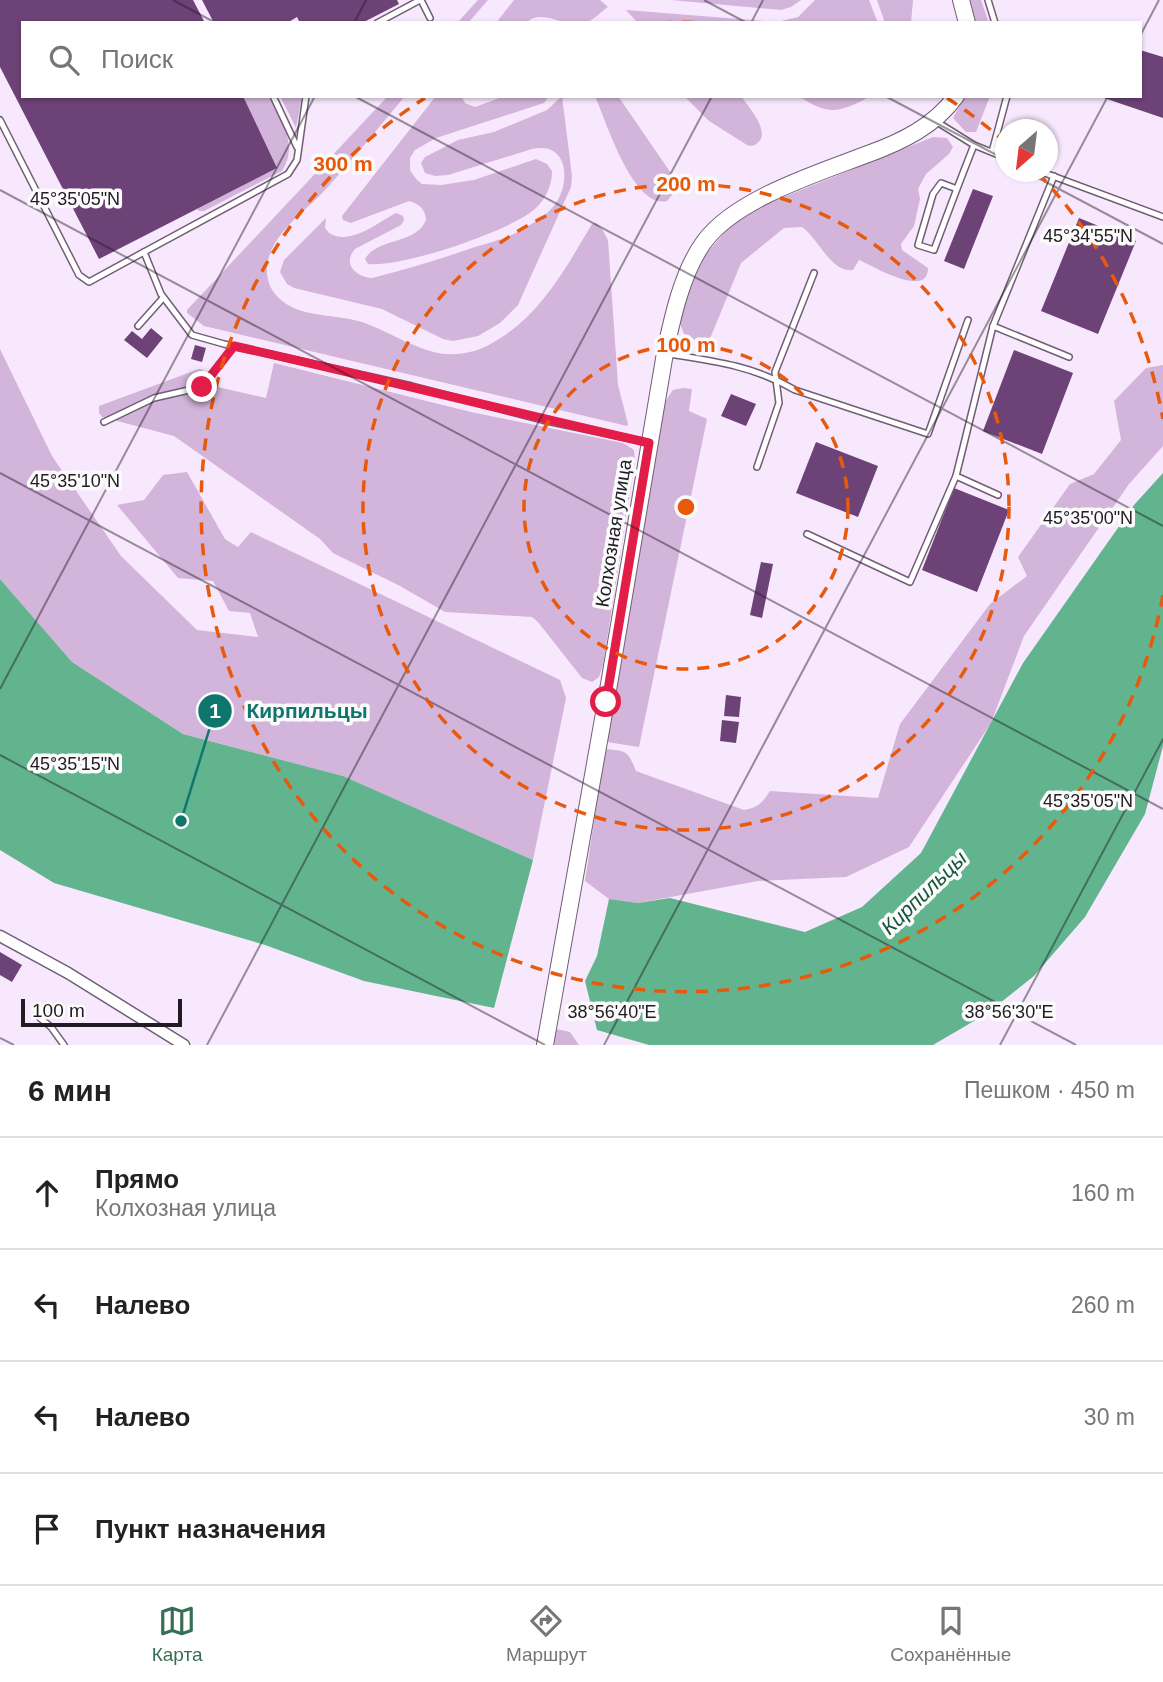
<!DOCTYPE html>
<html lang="ru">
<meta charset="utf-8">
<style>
body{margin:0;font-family:Helvetica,sans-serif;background:#f6f6f6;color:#222}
.compass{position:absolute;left:995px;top:119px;width:63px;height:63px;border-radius:50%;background:#fff;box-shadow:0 2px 5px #0004;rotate:208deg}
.scale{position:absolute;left:21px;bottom:18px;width:161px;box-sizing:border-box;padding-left:7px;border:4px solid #221b24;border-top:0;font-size:19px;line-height:24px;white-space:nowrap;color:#221b24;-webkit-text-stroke:5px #fbfbfb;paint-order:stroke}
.stop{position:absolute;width:21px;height:21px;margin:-16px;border:5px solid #e11d48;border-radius:50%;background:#fff}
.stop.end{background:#e11d48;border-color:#fff;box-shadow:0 2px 7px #0008}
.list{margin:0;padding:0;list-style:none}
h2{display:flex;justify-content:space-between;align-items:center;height:91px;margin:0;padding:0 28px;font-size:30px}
h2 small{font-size:23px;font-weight:400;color:#767676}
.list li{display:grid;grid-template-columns:46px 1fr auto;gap:21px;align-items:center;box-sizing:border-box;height:112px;padding:0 28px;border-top:2px solid #e0e0e0}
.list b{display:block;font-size:26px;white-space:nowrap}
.list p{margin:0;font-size:23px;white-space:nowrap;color:#767676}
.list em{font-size:23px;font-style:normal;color:#767676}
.icon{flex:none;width:38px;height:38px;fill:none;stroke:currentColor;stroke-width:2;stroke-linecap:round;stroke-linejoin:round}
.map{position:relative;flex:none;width:1163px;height:1045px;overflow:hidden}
.search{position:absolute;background:#fff;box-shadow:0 2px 5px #0004;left:21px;right:21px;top:21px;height:77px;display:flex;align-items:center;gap:18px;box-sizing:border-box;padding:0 24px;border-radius:0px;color:#767676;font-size:26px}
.sheet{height:539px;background:#fff}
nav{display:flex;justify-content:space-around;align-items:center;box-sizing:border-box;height:98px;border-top:2px solid #e0e0e0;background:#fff;font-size:19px;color:#767676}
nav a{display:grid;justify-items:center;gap:4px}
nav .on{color:#376f56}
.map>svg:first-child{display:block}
.green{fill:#d3b4da}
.water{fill:#62b48f}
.building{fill:#6d4277}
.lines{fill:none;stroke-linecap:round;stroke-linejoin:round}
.service-casing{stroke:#705e74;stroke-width:8}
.minor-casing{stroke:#705e74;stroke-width:13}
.secondary-casing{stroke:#705e74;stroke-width:18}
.service{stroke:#fff;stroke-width:5}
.minor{stroke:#fff;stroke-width:10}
.secondary{stroke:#fff;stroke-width:16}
.route{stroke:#e11d48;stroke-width:9}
.ticks{fill:none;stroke:#221b24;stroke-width:2;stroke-opacity:0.45}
.ring{fill:none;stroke:#e8590c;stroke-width:3.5;stroke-dasharray:12 9}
.labels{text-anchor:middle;stroke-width:7;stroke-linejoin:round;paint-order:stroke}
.street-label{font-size:19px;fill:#221b24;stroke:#fbfbfb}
.water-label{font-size:21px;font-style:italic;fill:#14553c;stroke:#fbfbfb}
.ticks-label{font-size:18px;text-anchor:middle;fill:#221b24;stroke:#fbfbfb;stroke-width:7;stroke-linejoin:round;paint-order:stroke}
.centre{fill:#e8590c;stroke:#fbfbfb;stroke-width:3.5}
.ring-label{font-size:21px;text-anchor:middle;font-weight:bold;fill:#e8590c;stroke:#fbfbfb;stroke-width:7;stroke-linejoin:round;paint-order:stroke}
.leader{fill:none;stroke:#0f766e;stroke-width:2.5}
.callout-dot{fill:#0f766e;stroke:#fbfbfb;stroke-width:2.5}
.mark-label{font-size:21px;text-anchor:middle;font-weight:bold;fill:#fff}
.callout-label{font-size:21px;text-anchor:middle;font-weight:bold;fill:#0f766e;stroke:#fbfbfb;stroke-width:7;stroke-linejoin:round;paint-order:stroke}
</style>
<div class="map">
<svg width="1163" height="1045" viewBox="0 0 1163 1045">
<rect width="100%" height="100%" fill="#f8e8fd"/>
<!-- green -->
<g class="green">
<polygon points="478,0 488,0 468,23 457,23"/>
<path d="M514,0H600L608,7C601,12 592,21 585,23C563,28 542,7 526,23H496Z"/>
<polygon points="671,0 801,0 791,7 781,10"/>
<polygon points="815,0 869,0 878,23 638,23 626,10 777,22 798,17"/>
<polygon points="877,0 913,0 911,23 885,23"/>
<polygon points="967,0 981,0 989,23 974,23"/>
<path d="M243,96H268C281,121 299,144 282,171L204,211H199L197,209L277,168Z"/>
<polygon points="280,96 302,96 296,128"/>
<path d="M388,96H405C379,127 353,159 326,189C307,210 278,228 269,257C264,274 268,289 281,300C302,318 336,314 362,322C388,331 419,352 446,354C459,355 475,352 487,346C538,320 564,271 592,224L596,223L602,229L608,240L618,385L628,424L627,426L204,326L187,313V310Z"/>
<path d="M436,96H461L465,103L475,107L505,96H549L544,103L436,138L415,150L410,158V170L416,179L422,184L441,185L474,180L536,159L547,164L552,171C552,185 546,199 535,209C510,231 401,268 368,264L365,259C378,237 416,245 426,220C425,208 419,204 409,201L351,223L343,220L342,216Z"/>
<path d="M562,96L572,176L571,187L518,305L500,323L478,336L453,341L443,339L382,309L294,288L287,284L280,272L284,260L326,218L325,228L329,233C350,246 377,223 396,213L403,216L404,220L401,225L355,249C342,264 356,277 372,278C407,269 441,259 475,247C489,243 504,239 516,233C528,226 543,218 552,208C571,188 571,140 532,149L448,175L435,176L425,173L421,163L425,157L458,140L494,132L547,110Z"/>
<path d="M595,96H618L675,179L676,190L667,201C633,209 606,121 595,96Z"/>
<path d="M684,96H741C750,109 776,137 752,146L747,145L709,121Z"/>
<path d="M799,96H870C841,113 827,116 799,96Z"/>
<polygon points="965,96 990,96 976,132 966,132 953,118"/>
<path d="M933,137L947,138L953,147L949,154L926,174L918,189L920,199L914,226L901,244L902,250L928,268C928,299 875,267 859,260L853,270C831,273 819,239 802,227L784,228L741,263L707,346L684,334L680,323L681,315L688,291L706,254L734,222L766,204Z"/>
<polygon points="0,349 52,456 121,556 197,630 258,637 250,613 229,611 213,581 178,578 117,505 144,500 163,475 187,472 225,539 238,547 251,532 560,680 566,698 533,860 343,776 183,734 72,662 0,579"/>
<polygon points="274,363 471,412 623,443 634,450 635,461 603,665 599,677 592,682 582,678 538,622 532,617 445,612 400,586 333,553 320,539 174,436 102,417 99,413 99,406 199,369 203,370 200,383 266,398"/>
<path d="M1163,365V446L1129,484L1024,636L991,723L909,847L846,877L758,881L638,903L609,899L585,881L605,749C627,751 628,751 636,771L744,810C758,808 763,802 770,791L878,798L900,724L990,604L1027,576L1018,557L1070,484L1094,474L1121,440L1114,401L1146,368Z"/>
<polygon points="683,388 692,389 689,411 707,419 639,747 607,742 664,403 673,390"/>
<polygon points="556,1029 570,1032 579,1045 554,1045"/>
</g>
<!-- water -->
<g class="water">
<polygon points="1163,473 1163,746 1145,814 1085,917 1034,976 986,1014 933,1045 649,1045 597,1030 585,981 597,956 609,899 638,903 670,898 805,932 862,907 921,853 1023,663 1134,505"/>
<polygon points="0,579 72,662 183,734 343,776 533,860 494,1008 364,981 265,945 54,883 0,850"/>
</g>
<!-- building -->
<g class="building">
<polygon points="0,0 193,0 205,23 23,23 23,96 243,96 277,168 99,259 0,67"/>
<polygon points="202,0 397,0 399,4 362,23 300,23 297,17 287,23 214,23"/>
<polygon points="1140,50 1163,57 1163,118 1101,97 1140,96"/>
<polygon points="973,189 993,196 964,269 944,261"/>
<polygon points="1079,218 1136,241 1098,334 1041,311"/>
<polygon points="151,328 163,338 147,358 124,340 132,331 142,339"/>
<polygon points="195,345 206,348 202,362 191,359"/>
<polygon points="1014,350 1073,373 1042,454 983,431"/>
<polygon points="731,394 756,404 746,426 721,416"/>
<polygon points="816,442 878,466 858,517 796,493"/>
<polygon points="954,488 1009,510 977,592 922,570"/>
<polygon points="761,562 773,564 762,618 750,615"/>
<polygon points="726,695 741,697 739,717 724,716"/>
<polygon points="722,720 739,722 736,743 720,741"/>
<polygon points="0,952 22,965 12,982 0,975"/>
</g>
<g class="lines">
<defs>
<g id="service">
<polyline points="421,0 430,18"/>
<polyline points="988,0 995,23"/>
<polyline points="377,23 420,0"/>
<polyline points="273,96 297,147"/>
<polyline points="306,96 297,160 288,174 144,252 161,294 192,335 224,344 412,386 542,420 646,442"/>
<polyline points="0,120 79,275 89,282 144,252"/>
<polyline points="937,122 974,145 1006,158"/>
<polyline points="992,152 1007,96"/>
<polyline points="1042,172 1163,217"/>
<path d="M957,189L941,183L933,194L918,245L934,250C947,215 960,180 974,145"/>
<polyline points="138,326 163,298"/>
<polyline points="993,326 1069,357"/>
<path d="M668,354C714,361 754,366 795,390L928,434L968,320"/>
<polyline points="104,422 154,398 202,387 234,346"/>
<polyline points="757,467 779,403 775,372 814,273"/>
<polyline points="956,476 998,495"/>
<polyline points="807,534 910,582 956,476 993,326 1054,176"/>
<polyline points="40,1018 51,1027 64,1045"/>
</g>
<polyline id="minor" points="0,936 68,973 184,1045"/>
<g id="secondary">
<polyline points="961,0 967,23"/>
<path d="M545,1045L606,702L665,353C672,319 682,272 704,242C735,199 818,173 868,154C901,142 935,126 956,96"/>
</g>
</defs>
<!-- service casing -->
<use href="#service" class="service-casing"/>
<!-- minor casing -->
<use href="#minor" class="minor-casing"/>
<!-- secondary casing -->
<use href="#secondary" class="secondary-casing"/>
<!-- service -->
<use href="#service" class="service"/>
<!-- minor -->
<use href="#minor" class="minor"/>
<!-- secondary -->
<use href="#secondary" class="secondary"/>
</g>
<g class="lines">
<!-- route -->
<path class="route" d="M202,387L234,346C373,377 511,412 649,443L606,702"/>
</g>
<!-- ticks -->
<path class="ticks" d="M173,0L216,23M704,0L747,23M354,23L366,0M751,23L763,0M1140,36L1159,0M354,96L1163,526M885,96L1006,160M1027,172L1163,244M0,190L1163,809M0,473L1076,1045M0,689L315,96M0,755L545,1045M0,1038L14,1045M207,1045L712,96M604,1045L1108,96M1000,1045L1163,739"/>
<!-- distance rings -->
<g class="ring">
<circle cx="686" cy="507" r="162"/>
<circle cx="686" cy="507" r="323"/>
<path d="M1163 595A485 485 0 1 1 425 98M661 23A485 485 0 0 1 711 23M947 98A485 485 0 0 1 1004 141M1038 173A485 485 0 0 1 1163 419"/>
</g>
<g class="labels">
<!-- street labels -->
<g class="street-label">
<text transform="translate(613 533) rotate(-81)" y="7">Колхозная улица</text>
</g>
<!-- water labels -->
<g class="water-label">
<text transform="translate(924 893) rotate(-44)" y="7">Кирпильцы</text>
</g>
</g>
<g class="ticks-label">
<text x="75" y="205">45°35'05"N</text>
<text x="1088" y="242">45°34'55"N</text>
<text x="75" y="487">45°35'10"N</text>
<text x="1088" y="524">45°35'00"N</text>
<text x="75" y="770">45°35'15"N</text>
<text x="1088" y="807">45°35'05"N</text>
<text x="612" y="1018">38°56'40"E</text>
<text x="1009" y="1018">38°56'30"E</text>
</g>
<circle cx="686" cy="507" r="10" class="centre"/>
<g class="ring-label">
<text x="343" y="171">300 m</text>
<text x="686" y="191">200 m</text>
<text x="686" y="352">100 m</text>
</g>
<!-- callouts -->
<path class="leader" d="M181 821L215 711"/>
<g class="callout-dot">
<circle cx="181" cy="821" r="7"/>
<circle cx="215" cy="711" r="18"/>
</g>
<g class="mark-label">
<text x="215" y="718">1</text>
</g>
<g class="callout-label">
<text x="307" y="718">Кирпильцы</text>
</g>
</svg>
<svg class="compass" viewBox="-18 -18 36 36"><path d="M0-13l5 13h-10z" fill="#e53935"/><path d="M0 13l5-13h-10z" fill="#767676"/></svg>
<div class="scale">100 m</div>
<div class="stop" style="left:606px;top:702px"></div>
<div class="stop end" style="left:202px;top:387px"></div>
<div class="search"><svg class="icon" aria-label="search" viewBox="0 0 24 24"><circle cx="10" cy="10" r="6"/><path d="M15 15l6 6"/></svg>Поиск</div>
</div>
<section class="sheet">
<h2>6 мин<small>Пешком · 450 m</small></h2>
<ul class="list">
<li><svg class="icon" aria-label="ahead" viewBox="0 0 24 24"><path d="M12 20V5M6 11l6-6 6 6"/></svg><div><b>Прямо</b><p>Колхозная улица</p></div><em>160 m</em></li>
<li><svg class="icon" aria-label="left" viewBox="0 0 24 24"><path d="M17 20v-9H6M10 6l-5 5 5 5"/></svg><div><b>Налево</b></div><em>260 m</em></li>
<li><svg class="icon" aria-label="left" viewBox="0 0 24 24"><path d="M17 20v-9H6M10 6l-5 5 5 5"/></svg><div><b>Налево</b></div><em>30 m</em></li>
<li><svg class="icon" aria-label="arrive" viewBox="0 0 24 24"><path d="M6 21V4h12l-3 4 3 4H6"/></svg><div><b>Пункт назначения</b></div></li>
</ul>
</section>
<nav>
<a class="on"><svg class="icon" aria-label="map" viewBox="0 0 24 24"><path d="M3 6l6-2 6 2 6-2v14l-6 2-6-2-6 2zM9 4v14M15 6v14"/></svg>Карта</a>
<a><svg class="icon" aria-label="directions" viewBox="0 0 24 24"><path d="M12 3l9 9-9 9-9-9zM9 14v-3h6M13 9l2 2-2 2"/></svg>Маршрут</a>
<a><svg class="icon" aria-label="saved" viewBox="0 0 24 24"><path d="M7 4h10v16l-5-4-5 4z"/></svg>Сохранённые</a>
</nav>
